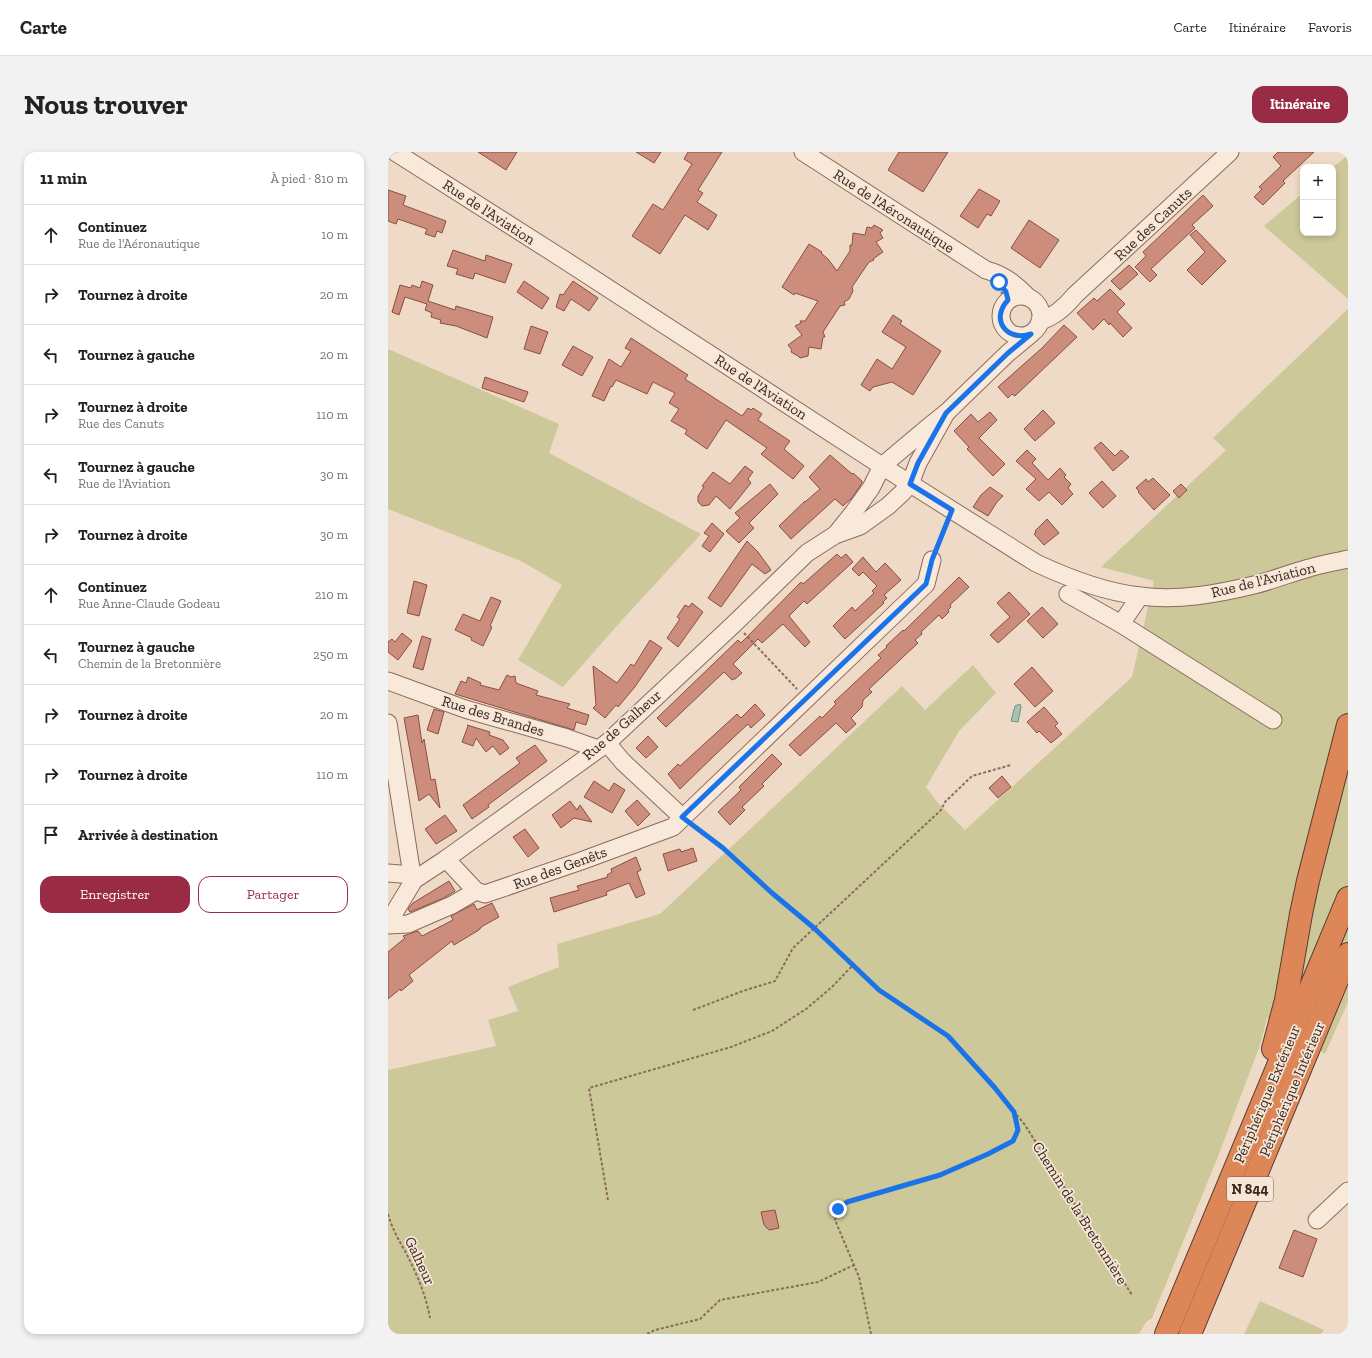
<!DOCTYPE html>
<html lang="fr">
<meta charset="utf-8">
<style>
body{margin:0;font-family:"Zilla Slab",serif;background:#f2f2f2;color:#222}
.controls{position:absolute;right:12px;top:12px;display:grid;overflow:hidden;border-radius:8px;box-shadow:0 2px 6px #0003}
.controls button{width:36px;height:36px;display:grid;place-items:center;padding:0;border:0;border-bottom:1px solid #e0e0e0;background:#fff;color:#222;font:20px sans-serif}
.stop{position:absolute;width:12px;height:12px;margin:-9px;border:3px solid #1a73e8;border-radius:50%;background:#fff}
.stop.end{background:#1a73e8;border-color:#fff;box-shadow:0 1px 4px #0008}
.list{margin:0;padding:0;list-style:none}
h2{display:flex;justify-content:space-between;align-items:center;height:52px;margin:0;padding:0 16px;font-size:17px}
h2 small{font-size:13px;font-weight:400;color:#767676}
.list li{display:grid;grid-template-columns:26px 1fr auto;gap:12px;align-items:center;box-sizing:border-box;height:60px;padding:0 16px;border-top:1px solid #e0e0e0}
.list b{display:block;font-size:15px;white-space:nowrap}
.list p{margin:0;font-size:13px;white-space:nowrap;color:#767676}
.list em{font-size:13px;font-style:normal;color:#767676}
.actions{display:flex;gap:8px;padding:12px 16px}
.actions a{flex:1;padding:9px 0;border:1px solid #9a2b44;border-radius:12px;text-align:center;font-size:14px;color:#9a2b44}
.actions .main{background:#9a2b44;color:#fff}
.icon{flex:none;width:22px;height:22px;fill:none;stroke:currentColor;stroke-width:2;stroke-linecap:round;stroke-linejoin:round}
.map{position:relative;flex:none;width:960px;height:1182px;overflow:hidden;border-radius:12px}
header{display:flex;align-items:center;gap:24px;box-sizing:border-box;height:56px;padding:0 20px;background:#fff;border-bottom:1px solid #e0e0e0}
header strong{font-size:19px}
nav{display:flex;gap:22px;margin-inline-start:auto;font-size:14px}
.intro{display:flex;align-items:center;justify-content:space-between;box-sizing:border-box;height:96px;padding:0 24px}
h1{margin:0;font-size:28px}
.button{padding:10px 18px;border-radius:12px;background:#9a2b44;color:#fff;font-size:14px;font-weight:700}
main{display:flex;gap:24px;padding:0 24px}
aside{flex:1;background:#fff;border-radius:12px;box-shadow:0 2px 6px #0003}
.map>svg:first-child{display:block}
.green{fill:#cdc89a}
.water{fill:#a8c2b5;stroke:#6e9181}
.building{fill:#cd8d7c;stroke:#8a4f41}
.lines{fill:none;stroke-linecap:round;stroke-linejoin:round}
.minor-casing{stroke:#8b6b5c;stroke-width:19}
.highway-casing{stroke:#593a30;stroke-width:24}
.path{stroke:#8b6b5c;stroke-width:2;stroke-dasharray:3 2;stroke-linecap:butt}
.minor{stroke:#f9e9da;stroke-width:17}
.highway{stroke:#dd8658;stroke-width:22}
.route{stroke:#1a73e8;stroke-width:5}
.labels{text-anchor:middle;stroke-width:3.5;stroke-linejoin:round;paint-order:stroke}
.shield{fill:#f6e6d6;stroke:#736057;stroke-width:1}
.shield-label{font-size:14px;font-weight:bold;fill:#3b2720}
.street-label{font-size:15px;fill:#3b2720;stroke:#f6e6d6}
</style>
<header>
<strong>Carte</strong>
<nav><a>Carte</a><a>Itinéraire</a><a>Favoris</a></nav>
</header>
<div class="intro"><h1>Nous trouver</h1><a class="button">Itinéraire</a></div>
<main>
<aside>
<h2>11 min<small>À pied · 810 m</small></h2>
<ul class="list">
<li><svg class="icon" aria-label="ahead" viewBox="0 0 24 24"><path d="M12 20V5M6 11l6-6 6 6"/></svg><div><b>Continuez</b><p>Rue de l'Aéronautique</p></div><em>10 m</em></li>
<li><svg class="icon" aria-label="right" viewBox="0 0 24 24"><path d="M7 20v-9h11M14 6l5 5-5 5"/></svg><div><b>Tournez à droite</b></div><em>20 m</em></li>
<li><svg class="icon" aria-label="left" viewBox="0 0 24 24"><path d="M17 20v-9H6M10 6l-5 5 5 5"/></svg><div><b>Tournez à gauche</b></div><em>20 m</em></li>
<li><svg class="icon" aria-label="right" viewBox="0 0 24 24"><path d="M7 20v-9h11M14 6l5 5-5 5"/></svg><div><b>Tournez à droite</b><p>Rue des Canuts</p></div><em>110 m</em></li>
<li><svg class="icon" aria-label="left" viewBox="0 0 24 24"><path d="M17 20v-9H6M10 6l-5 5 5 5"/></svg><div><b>Tournez à gauche</b><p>Rue de l'Aviation</p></div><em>30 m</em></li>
<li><svg class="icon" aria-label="right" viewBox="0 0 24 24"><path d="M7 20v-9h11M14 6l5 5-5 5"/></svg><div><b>Tournez à droite</b></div><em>30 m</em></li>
<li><svg class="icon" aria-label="ahead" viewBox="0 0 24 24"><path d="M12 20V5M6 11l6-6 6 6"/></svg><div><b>Continuez</b><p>Rue Anne-Claude Godeau</p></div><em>210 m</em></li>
<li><svg class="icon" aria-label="left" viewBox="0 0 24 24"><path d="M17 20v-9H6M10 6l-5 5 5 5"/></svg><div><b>Tournez à gauche</b><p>Chemin de la Bretonnière</p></div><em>250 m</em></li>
<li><svg class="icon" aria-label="right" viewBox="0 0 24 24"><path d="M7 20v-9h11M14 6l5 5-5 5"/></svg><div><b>Tournez à droite</b></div><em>20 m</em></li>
<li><svg class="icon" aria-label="right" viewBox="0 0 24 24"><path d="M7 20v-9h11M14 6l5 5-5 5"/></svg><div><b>Tournez à droite</b></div><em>110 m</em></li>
<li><svg class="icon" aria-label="arrive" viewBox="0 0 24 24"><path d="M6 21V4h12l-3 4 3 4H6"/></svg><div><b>Arrivée à destination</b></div></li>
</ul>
<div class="actions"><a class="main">Enregistrer</a><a>Partager</a></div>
</aside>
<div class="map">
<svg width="960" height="1182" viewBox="0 0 960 1182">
<rect width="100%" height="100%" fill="#efdac7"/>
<!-- green -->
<g class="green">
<polygon points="960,3 960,147 876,74 915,41 915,81 945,81 945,15"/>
<polygon points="960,157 960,850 937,902 879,866 872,893 831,1002 764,1166 758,1170 751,1182 0,1182 0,918 108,894 100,868 130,859 120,835 171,815 169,792 272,762 514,534 537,558 585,513 608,541 571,579 538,635 550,651 577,678 744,525 766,429 713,415 838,298 825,286"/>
<polygon points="0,197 171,272 161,301 313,382 235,467 175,535 130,508 174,433 133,409 0,357"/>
<polygon points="872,1149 936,1178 933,1182 856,1182"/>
</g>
<!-- water -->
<polygon class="water" points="632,552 633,555 630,570 623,569 627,554"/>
<!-- building -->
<g class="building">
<polygon points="90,0 129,0 118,18"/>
<polygon points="248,0 273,0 266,11"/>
<polygon points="300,0 334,0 310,38 315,41 309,50 329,63 320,78 297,63 272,102 244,84 265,52 275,58 304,12 296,7"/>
<polygon points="511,0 560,0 535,40 500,18"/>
<polygon points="890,0 926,0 895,29 897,31 875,53 866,45 874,37 871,35 893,14 885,5"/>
<polygon points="591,37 612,49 603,64 599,62 590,76 572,64"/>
<polygon points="0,38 18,44 15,53 58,69 54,81 49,79 47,85 37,82 39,77 10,67 8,72 0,69"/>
<polygon points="815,43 825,54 804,73 807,76 763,117 769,123 762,130 747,115 758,104 755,100"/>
<polygon points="641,68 671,88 652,116 623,96"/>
<polygon points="486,73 495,78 492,81 495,86 488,90 495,100 485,107 486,108 481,110 464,135 465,139 461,147 456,150 457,153 452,154 435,180 437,185 435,185 433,197 421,195 420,204 412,206 410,204 403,200 404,198 400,193 414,183 407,174 413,171 412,169 417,169 430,149 407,141 406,143 394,135 421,92 434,100 433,101 440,107 449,119 462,99 462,93 464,93 465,81 477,83 479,75 484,76"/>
<polygon points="808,78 838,109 814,133 799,118 817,100 802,83"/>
<polygon points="65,98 97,109 98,103 124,112 117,131 87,121 85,127 68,122 70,117 59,114"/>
<polygon points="741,113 750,122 732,138 723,129"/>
<polygon points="34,129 45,133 40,149 67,158 68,154 105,165 99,186 68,174 52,171 53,168 43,165 44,161 37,158 39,152 17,145 11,163 4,160 12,133 23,136 24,133 32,136"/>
<polygon points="136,129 161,146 154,157 129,140"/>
<polygon points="185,129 210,146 201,159 183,147 176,159 168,155 172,142 175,143"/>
<polygon points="722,137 737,152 729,160 744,176 735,185 722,171 721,173 716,167 705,178 689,161 706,146 709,149"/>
<polygon points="505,163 514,169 512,172 553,199 525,243 504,230 485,235 482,239 473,233 489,207 504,217 518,195 494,180"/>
<polygon points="676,173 689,185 627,244 624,242 620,246 610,235 654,196"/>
<polygon points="143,174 160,180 152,202 136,197"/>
<polygon points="243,186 300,223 297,227 354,264 360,256 363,258 365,256 374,262 370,268 402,289 396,297 416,314 405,327 373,302 379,296 338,268 319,297 297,282 299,278 283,269 291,257 281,251 287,241 265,230 259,242 228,228 224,235 223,234 216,249 204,244 221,207 233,215 243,199 237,196"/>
<polygon points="185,194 205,205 194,224 174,213"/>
<polygon points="97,225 140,240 136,250 94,236"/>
<polygon points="655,258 667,271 647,289 636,277"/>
<polygon points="602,260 609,268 591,286 617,312 605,324 579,297 581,295 566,279 583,262 590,270"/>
<polygon points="713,290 727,304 733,298 741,305 725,319 706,296"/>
<polygon points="639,298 648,307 644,311 660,328 672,316 678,323 676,325 683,332 680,336 685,342 674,353 661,340 651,349 638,337 648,327 628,309"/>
<polygon points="442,303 464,322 465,321 474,329 474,331 464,346 455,354 447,347 403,387 391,374 417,349 417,350 432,337 421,325"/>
<polygon points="357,314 365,320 360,327 363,331 342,357 328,344 321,353 314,354 310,350 310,344 316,335 314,334 325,320 342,332"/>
<polygon points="765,326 782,343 766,358 750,340 751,339 748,336 758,327 760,330"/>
<polygon points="714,329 728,344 715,356 701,341"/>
<polygon points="382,332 390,342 361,371 366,376 351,391 338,379 352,366 347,361"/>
<polygon points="793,332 799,338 791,346 785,339"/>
<polygon points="602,335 615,344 609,350 600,364 585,355 593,343"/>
<polygon points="659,367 671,381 656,393 646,382 648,380 647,379"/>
<polygon points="324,371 336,382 322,400 314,394 321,384 316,381"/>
<polygon points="359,389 370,400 383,418 377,422 364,412 333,455 320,446"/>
<polygon points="449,402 453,406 458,402 465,410 419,452 416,449 401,464 422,490 417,495 395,472 374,491 370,487 345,512 354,521 347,527 346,527 344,528 336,520 278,575 269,566 350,488 353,491 413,430 415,432"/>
<polygon points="475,405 488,420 497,411 513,428 496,443 499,446 495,450 496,451 457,487 445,474 464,455 467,459 486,441 484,439 489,434 475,420 471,424 464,417"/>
<polygon points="571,425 581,435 562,453 563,455 560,458 561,460 554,467 551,463 533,480 534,482 527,488 530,491 481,537 484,540 475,548 474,555 463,566 468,572 458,581 448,571 412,604 401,593 432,564 434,566 448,552 446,550 493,506 490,503 499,495 498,494 515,478 516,479"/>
<polygon points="26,429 39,433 31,464 19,461"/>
<polygon points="621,440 642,462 610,491 602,483 622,465 609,451"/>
<polygon points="103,445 113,449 102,474 104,475 95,494 83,488 84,486 67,478 75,462 92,469"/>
<polygon points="304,451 315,460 290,495 279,486 292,467 289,465 297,453 301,455"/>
<polygon points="654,455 670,472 655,486 639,469"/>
<polygon points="14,481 24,489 10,508 0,500 0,490 4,487 7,490"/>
<polygon points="34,484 43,487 35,518 25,515"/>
<polygon points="262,488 274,496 246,536 230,555 228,553 217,566 205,556 208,553 205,514 229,531 243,512 246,514"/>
<polygon points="644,515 665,539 647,555 626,532"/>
<polygon points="119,523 123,525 127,524 128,531 150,539 148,543 182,552 179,556 201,563 198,573 188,570 186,578 67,542 73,529 78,531 80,525 93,531 92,533 111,538"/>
<polygon points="367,552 377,563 363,576 360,572 328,602 292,637 280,622 290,612 292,614 349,562 353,566"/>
<polygon points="656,555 670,571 667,574 674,582 663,591 651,579 649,581 639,570"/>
<polygon points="46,557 56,560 50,582 39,578"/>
<polygon points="30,563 34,591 36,587 43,628 47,627 52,656 41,642 31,649 16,566"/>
<polygon points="79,573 102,580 101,583 115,588 121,596 112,603 105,594 98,600 88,586 85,594 74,590 80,574"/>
<polygon points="260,584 270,595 258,606 248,596"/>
<polygon points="147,593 159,609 100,653 101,655 84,667 75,653 132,611 128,606"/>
<polygon points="384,602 394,612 374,632 376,634 354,655 357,658 342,673 330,660 353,638 351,635"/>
<polygon points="614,624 623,635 610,646 601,636"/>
<polygon points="206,629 221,639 226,631 237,638 224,661 196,645"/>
<polygon points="249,648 262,662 250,674 237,659"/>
<polygon points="182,649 189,658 192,653 204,670 186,666 173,676 164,663"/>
<polygon points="57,663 69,679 48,692 37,677"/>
<polygon points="137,677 151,696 140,705 125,685"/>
<polygon points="305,696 309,709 280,719 275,702 292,697 293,700"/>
<polygon points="248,705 253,718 249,720 257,742 248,746 241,731 218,740 219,743 166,760 162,746 191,738 189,734 220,725 219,723 224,720 223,717"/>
<polygon points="61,729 67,739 56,746 22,760 20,757 25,751"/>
<polygon points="104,751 111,765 93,775 93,776 91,777 91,778 66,793 64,789 21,823 25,829 13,839 12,837 0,847 0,800 17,786 15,784 30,779 34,784 65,768 63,764 86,752 89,758"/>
<polygon points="387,1058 391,1076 381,1078 376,1073 373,1060"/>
<polygon points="906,1078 929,1087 915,1125 891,1116"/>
</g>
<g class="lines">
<defs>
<g id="minor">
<path d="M7,0L175,107L494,314L648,411C680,426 716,440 752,444C790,449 829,442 866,433C885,428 903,421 921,416C934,412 947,410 960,407"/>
<path d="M415,0L598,118C615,122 628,132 640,145"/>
<circle cx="633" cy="164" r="20"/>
<path d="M652,169C666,165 678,154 687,143L842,0"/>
<polyline points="448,382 465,361 483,336 494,314 538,277 558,261 620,201 643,182"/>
<polyline points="680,442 733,472 885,568"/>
<polyline points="733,472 752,444"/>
<polyline points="0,529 77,557 179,586 210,597"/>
<polyline points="0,571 24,723 26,728"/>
<polyline points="219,591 235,610 294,665"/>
<polyline points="58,707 88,739 97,742 193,709 285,675 538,432 544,408"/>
<polyline points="0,721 24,723"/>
<polyline points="0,771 26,728 58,707 219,591 347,471 419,401 447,383 472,374 500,354 514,341 522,332 530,311 558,261"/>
<polyline points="0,773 20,772 27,769 64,753 88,739"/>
<polyline points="929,1068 960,1039"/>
</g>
<g id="highway">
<polyline points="885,897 898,848 913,762 920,729 960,573"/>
<polyline points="778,1182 960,746"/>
<polyline points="802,1182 960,802"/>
</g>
</defs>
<!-- minor casing -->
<use href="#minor" class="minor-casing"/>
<!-- highway casing -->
<use href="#highway" class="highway-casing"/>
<!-- path -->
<g class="path">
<polyline points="613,140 620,148"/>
<polyline points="549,396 559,370"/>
<polyline points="356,481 409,537"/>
<polyline points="306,674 335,696 384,741 426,776 491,838 560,884 607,936 637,973 744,1143"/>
<polyline points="305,858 355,839 387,829 405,796 553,658 557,650 584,624 623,613"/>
<polyline points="220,1048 201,936 343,895 384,879 418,857 444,835 465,813"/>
<path d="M0,1062C4,1076 10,1087 17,1099C28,1120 38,1143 42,1166"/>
<polyline points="259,1182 267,1178 312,1167 332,1148 430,1130 466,1113"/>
<polyline points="483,1182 471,1125 447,1068 450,1057 459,1050 551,1023 600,1002 625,989 630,978 627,960"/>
</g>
<!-- minor -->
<use href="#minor" class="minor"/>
<!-- highway -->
<use href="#highway" class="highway"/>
</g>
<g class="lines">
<!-- route -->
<path class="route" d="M450,1057L459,1050L552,1023L600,1002L625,989L630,978L626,960L607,936L560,884L491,838L426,776L384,741L335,696L294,665L538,432L544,408L564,358L522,332L530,311L558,261L620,201L643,182C618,190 602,167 620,148L618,140L611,130"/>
</g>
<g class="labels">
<!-- shield labels -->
<rect class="shield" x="839" y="1025" width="46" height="24" rx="3"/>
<g class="shield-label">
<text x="862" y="1042">N 844</text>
</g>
<!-- street labels -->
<g class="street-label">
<text transform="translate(506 59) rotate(33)" y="5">Rue de l'Aéronautique</text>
<text transform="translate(101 60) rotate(33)" y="5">Rue de l'Aviation</text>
<text transform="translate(765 72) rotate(-43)" y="5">Rue des Canuts</text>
<text transform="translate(373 235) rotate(33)" y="5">Rue de l'Aviation</text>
<text transform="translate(875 428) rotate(-14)" y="5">Rue de l'Aviation</text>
<text transform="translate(105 564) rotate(17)" y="5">Rue des Brandes</text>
<text transform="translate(234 573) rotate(-41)" y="5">Rue de Galheur</text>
<text transform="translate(172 716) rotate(-20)" y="5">Rue des Genêts</text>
<text transform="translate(904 937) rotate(-67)" y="5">Périphérique Intérieur</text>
<text transform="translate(879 942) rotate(-67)" y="5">Périphérique Extérieur</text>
<text transform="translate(692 1061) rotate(58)" y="5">Chemin de la Bretonnière</text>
<text transform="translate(32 1109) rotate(65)" y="5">Galheur</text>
</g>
</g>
</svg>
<div class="controls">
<button>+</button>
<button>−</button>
</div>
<div class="stop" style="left:611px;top:130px"></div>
<div class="stop end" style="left:450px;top:1057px"></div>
</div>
</main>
